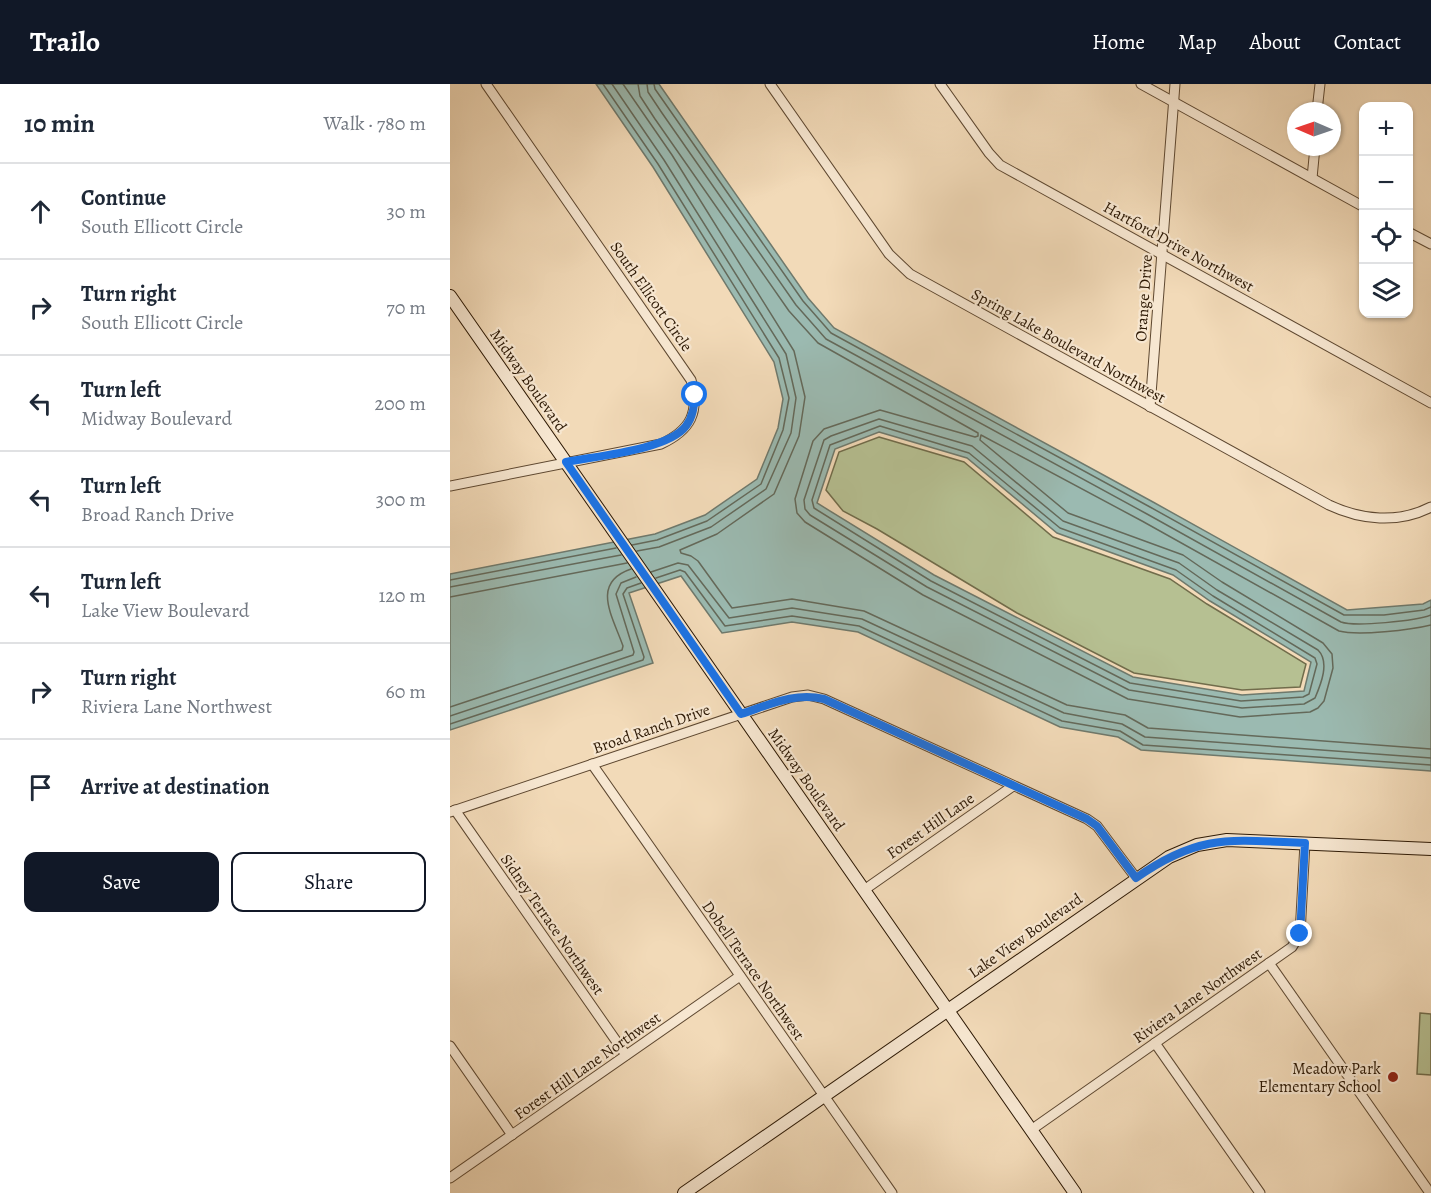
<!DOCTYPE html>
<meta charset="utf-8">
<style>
body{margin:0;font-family:Alegreya,serif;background:#f2f2f3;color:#1f2937}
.controls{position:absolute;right:18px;top:18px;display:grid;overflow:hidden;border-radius:12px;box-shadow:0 2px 4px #0004}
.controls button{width:54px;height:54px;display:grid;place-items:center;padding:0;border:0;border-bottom:2px solid #e0e1e3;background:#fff;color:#1f2937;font:30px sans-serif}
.compass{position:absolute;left:837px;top:18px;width:54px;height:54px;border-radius:50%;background:#fff;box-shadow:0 2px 4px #0004;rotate:272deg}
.stop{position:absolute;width:18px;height:18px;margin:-14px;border:4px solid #1a73e8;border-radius:50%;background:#fff}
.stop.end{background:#1a73e8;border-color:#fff;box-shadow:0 2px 6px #0008}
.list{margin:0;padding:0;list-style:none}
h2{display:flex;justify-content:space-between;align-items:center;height:78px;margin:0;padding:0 24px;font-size:26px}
h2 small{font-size:20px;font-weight:400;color:#747a83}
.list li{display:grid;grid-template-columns:39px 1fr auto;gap:18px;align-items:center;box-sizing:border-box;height:96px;padding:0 24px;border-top:2px solid #e0e1e3}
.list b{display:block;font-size:22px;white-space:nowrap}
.list p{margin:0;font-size:20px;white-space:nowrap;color:#747a83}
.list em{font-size:20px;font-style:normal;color:#747a83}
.actions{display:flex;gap:12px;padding:18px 24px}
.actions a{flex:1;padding:14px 0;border:2px solid #111827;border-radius:12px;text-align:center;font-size:21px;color:#111827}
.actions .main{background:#111827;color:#fff}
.icon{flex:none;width:33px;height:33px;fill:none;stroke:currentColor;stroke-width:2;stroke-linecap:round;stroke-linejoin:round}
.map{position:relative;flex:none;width:981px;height:1109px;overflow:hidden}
header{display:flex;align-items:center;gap:36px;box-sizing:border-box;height:84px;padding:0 30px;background:#111827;color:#fff}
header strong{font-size:28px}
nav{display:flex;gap:33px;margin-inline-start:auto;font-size:21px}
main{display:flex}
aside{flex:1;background:#fff}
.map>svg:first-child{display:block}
.green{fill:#b6c092;stroke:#716c4b;stroke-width:1.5}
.water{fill:#9bbab1;stroke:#6f796c;stroke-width:1.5;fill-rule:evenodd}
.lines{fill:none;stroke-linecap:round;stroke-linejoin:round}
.shore{stroke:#64695a;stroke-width:1.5}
.street-casing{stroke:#5e4831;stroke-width:11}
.secondary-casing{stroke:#2c1804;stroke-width:14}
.street{stroke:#f7e7d1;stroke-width:9}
.secondary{stroke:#f7e7d1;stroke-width:12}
.route{stroke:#1a73e8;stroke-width:8}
.poi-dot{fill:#8f2418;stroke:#f7e7d1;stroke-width:2}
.labels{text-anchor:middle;stroke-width:4.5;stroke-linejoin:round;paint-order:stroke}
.street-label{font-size:16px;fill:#2c1804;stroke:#f7e7d1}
.poi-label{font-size:16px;fill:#2c1804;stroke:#f7e7d1;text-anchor:end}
</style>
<header>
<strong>Trailo</strong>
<nav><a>Home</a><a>Map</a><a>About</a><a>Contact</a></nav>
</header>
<main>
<aside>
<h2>10 min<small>Walk · 780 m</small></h2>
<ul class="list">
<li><svg class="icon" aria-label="ahead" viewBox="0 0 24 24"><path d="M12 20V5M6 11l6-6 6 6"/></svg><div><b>Continue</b><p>South Ellicott Circle</p></div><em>30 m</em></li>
<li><svg class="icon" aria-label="right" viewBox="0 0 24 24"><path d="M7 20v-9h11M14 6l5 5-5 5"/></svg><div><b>Turn right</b><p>South Ellicott Circle</p></div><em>70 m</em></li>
<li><svg class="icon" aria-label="left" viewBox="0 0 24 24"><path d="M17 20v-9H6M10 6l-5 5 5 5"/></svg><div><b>Turn left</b><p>Midway Boulevard</p></div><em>200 m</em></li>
<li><svg class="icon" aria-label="left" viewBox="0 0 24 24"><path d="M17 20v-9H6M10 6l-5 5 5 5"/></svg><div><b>Turn left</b><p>Broad Ranch Drive</p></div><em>300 m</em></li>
<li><svg class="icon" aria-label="left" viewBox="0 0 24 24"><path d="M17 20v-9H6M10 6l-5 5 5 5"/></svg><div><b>Turn left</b><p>Lake View Boulevard</p></div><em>120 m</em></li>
<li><svg class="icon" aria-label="right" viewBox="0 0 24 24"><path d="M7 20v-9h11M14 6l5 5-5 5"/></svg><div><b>Turn right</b><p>Riviera Lane Northwest</p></div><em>60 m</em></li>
<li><svg class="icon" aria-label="arrive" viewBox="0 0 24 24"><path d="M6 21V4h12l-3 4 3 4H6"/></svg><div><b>Arrive at destination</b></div></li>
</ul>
<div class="actions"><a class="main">Save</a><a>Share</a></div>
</aside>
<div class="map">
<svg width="981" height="1109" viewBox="0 0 981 1109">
<rect width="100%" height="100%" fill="#f2dab8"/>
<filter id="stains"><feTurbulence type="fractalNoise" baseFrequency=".00333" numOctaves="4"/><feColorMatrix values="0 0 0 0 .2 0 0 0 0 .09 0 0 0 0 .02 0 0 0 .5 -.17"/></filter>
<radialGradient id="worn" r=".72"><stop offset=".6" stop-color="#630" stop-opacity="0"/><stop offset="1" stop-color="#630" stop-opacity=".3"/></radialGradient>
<!-- green -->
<g class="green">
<polygon points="429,353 514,378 603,453 720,495 757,520 856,580 850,603 792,606 684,589 567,529 427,445 393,427 376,406 389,368"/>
<polygon points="970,929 981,930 981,991 967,990"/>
</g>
<!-- water -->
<path class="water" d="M146,0H209L358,214L384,244L703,418L897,526L973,520L981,516V687L691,666L668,653L610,643L408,548L342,538L272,549L231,492L179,509L203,579L0,646V490L205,450L255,431L307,395L328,344L333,315L324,278L203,83ZM429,348L517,374L607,449L723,491L760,517L861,578L854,607L792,611L683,593L484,491L367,419L385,365Z"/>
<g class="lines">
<!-- shore -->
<g class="shore">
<polyline points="153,0 208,80 329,274 339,314 333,346 311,400 257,437 207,456 182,461"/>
<polyline points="162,0 214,76 336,270 346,314 341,349 316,405 261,443 209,463 187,467"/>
<polyline points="173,0 222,71 344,267 355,313 349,352 324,410 267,450 230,466 231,469 241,472 248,477 282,524 342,515 414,527 617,621 675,631 698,644 981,665"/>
<path d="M188,0L190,12L205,35L339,227L368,259L528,349V352L525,353L430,326L374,345L363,357L345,415L347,429L355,438L473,511L678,615L790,633L860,628L868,624L874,617L883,584L882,570L873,559L772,498L733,471L618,429L530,356L531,351L692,437L889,547C908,552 961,546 981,541"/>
<path d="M197,0L198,8L212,29L346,221L376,255L697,430L891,538C905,543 966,537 981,531"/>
<polyline points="204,0 205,5 219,25 353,217 381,249 700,423 894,531 934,531 974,526 981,523"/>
<path d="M429,335L522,362L613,437L729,479L767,506L868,566C880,578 871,600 865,614L854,620L792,624L679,606L477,503L360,431L355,425L354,416L374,356L381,352Z"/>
<polygon points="430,342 519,369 610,444 726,486 763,512 865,574 867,580 859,610 853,613 791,617 680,599 481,497 364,424 362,416 380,361"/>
<polyline points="201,488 228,479 238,481 279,534 342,524 412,535 614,629 672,640 695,653 981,674"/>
<polyline points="206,494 230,486 235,488 275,542 342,532 409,542 612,637 670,647 693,661 981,681"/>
<polyline points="0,496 166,464"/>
<polyline points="0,503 171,471"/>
<polyline points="0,513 177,479"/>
<path d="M0,623L172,566L173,562C163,533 140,499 181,485"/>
<polyline points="0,632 183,571 184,568 166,510 171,499 186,493"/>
<polyline points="0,640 193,576 194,573 173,510 177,504 191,499"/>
</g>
<defs>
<g id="street">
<path d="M320,0L439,170L460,190L879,421C911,436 948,440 981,423"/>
<polyline points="490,0 539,69 550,81 981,319"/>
<polyline points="691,0 914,123"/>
<polyline points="867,27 870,0"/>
<polyline points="862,94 865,63"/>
<polyline points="958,148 981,160"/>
<polyline points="700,323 725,0"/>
<path d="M0,402L211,360C241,346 250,328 241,296L36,0"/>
<polyline points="142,680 442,1109"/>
<polyline points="5,726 176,971"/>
<polyline points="0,728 342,613 358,611 374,615 637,735 647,742 686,794"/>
<polyline points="414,806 563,702"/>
<polyline points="819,879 980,1109"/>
<polyline points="705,959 810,1109"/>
<polyline points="0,962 62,1051"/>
<polyline points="581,1046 842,863 850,850 855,759"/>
<polyline points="0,1094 290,892"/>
</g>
<g id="secondary">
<polyline points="0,212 625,1109"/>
<polyline points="234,1109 719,773 747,761 777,756 981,765"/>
</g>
</defs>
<!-- street casing -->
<use href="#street" class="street-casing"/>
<!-- secondary casing -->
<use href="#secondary" class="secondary-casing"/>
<!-- street -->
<use href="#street" class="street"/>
<!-- secondary -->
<use href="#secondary" class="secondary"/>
</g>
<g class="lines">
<!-- route -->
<path class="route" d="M245,311C244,322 243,333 236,342C218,366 146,372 116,378L291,630C319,621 344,608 374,615L637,735L647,742L686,794C750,749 781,756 855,759L850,850"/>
</g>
<!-- markers -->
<circle class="poi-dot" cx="943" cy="993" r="6"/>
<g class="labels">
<!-- street labels -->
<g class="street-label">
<text transform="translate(729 162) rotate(29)" y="6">Hartford Drive Northwest</text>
<text transform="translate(202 212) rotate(55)" y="6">South Ellicott Circle</text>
<text transform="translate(693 214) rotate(-86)" y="6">Orange Drive</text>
<text transform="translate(619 261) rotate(29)" y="6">Spring Lake Boulevard Northwest</text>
<text transform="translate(79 296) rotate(55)" y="6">Midway Boulevard</text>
<text transform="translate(201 644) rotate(-19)" y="6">Broad Ranch Drive</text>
<text transform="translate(357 695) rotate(55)" y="6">Midway Boulevard</text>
<text transform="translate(480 741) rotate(-35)" y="6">Forest Hill Lane</text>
<text transform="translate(103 840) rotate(55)" y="6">Sidney Terrace Northwest</text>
<text transform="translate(575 851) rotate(-35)" y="6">Lake View Boulevard</text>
<text transform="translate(304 886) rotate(55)" y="6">Dobell Terrace Northwest</text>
<text transform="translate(747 911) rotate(-35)" y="6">Riviera Lane Northwest</text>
<text transform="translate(137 981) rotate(-35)" y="6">Forest Hill Lane Northwest</text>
</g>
<!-- poi labels -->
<g class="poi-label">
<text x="931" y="990">Meadow Park<tspan x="931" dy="18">Elementary School</tspan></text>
</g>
</g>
<rect width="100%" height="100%" filter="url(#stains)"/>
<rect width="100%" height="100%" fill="url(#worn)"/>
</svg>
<div class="controls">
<button>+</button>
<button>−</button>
<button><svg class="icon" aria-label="locate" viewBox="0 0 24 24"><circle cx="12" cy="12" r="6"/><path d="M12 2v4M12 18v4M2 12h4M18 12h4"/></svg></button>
<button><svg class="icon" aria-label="layers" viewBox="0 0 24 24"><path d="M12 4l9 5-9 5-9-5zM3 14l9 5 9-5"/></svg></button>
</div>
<svg class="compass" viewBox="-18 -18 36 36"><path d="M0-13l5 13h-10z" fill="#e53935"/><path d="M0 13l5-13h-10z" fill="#747a83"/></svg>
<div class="stop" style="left:245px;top:311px"></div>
<div class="stop end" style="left:850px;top:850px"></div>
</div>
</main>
